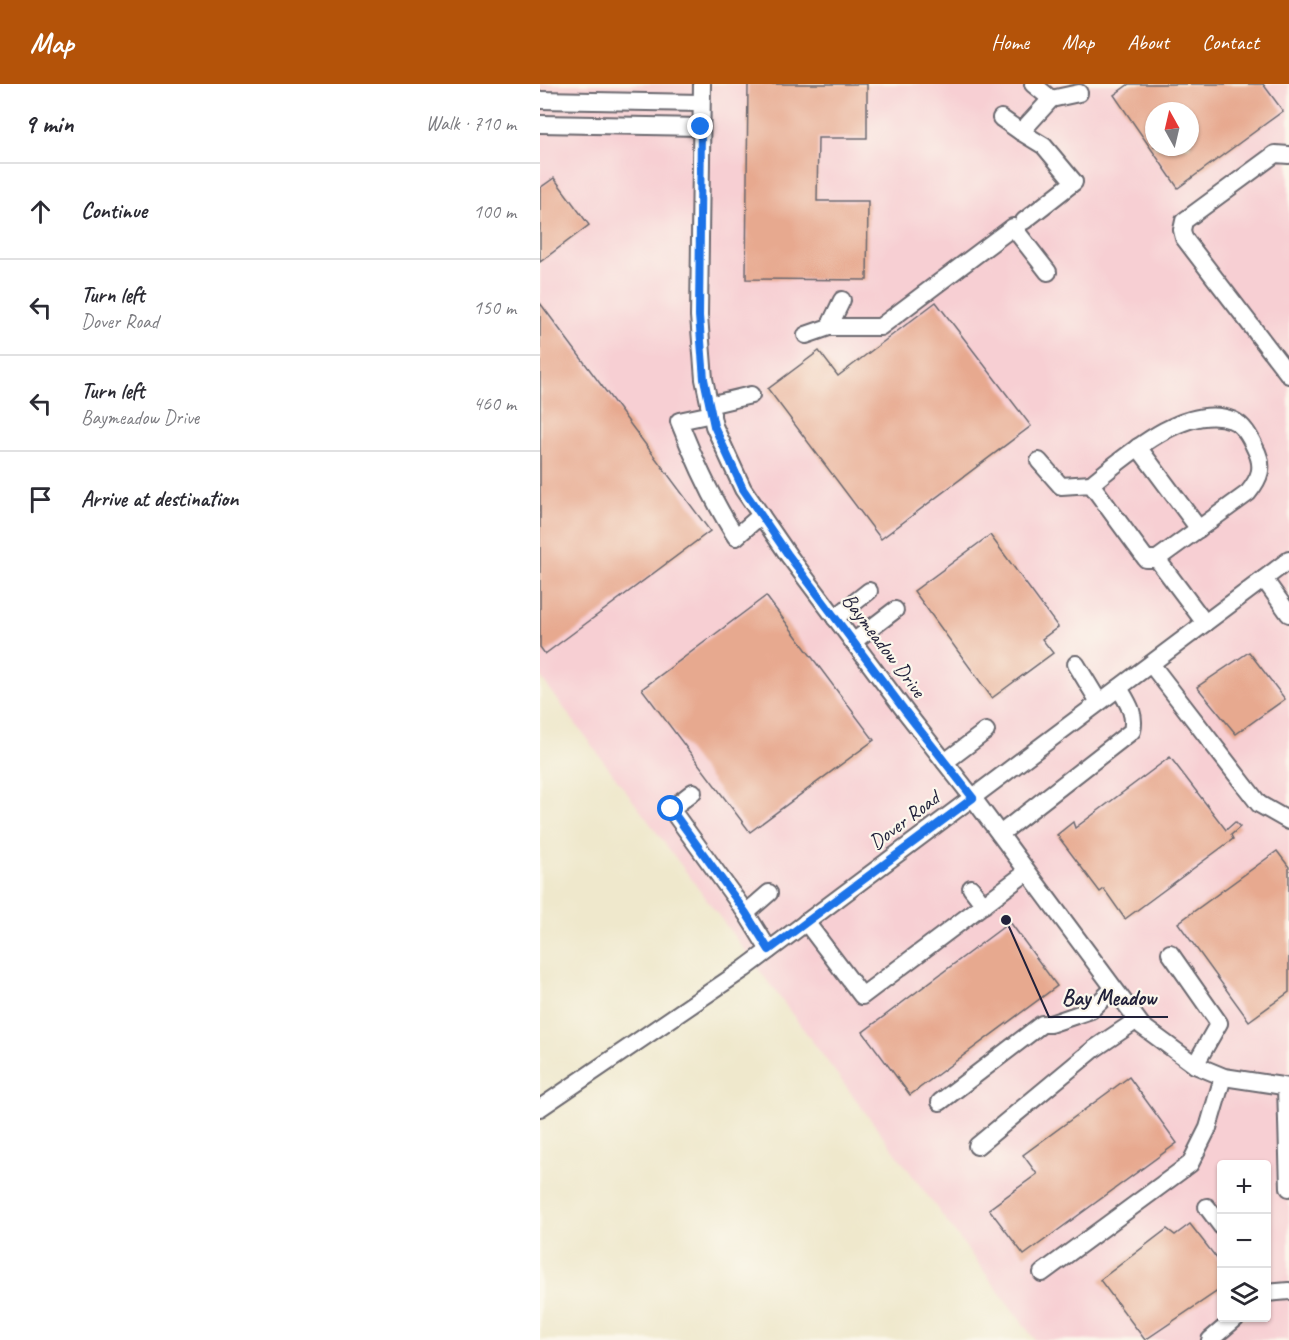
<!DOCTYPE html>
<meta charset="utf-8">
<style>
body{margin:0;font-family:Caveat,sans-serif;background:#f2f2f3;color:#2b2b33}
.controls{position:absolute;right:18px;bottom:18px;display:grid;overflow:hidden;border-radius:6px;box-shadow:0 2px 4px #0004}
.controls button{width:54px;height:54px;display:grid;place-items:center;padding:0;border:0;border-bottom:2px solid #e1e1e2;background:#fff;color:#2b2b33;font:30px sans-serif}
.compass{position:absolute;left:605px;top:18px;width:54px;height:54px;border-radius:50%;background:#fff;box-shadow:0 2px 4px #0004;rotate:352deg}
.stop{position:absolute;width:18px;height:18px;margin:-14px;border:4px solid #1a73e8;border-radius:50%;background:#fff}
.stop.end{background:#1a73e8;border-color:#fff;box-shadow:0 2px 6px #0008}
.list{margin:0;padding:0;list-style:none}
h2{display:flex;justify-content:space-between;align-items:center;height:78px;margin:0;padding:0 24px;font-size:26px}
h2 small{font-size:20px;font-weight:400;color:#7c7c81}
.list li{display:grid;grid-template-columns:39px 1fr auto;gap:18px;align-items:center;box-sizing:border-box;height:96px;padding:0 24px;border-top:2px solid #e1e1e2}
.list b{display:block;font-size:22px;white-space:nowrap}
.list p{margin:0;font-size:20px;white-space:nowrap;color:#7c7c81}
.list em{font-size:20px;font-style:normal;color:#7c7c81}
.icon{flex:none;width:33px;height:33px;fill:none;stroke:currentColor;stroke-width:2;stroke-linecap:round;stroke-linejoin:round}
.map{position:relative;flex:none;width:749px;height:1256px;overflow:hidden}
header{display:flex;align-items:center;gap:36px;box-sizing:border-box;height:84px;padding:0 30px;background:#b45309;color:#fff}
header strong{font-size:28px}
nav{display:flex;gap:33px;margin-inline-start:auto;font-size:21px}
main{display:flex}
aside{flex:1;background:#fff}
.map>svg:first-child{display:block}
.built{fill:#f7cfd3;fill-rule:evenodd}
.building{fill:#e7a98f;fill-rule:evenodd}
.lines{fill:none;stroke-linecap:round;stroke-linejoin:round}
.minor-casing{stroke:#6a676e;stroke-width:20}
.minor{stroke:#fff;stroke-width:16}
.route{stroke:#1a73e8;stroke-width:8}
.labels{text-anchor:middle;stroke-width:4.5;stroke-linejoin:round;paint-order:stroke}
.street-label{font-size:21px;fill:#22223b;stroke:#fbf7ec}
.leader{fill:none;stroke:#22223b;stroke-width:2}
.callout-dot{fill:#22223b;stroke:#fbf7ec;stroke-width:2}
.callout-label{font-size:22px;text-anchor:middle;font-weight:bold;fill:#22223b;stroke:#fbf7ec;stroke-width:4.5;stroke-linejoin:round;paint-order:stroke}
</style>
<header>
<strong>Map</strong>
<nav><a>Home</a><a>Map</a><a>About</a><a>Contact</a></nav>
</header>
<main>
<aside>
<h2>9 min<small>Walk · 710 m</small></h2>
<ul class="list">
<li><svg class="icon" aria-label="ahead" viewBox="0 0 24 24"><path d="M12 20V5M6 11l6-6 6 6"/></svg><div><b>Continue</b></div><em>100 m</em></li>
<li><svg class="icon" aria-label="left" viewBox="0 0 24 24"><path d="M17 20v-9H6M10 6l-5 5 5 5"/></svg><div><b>Turn left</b><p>Dover Road</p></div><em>150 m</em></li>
<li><svg class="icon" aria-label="left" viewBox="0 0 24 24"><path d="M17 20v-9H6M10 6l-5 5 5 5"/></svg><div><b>Turn left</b><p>Baymeadow Drive</p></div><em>460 m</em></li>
<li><svg class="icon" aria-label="arrive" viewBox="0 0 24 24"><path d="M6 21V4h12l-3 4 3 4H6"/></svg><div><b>Arrive at destination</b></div></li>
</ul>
</aside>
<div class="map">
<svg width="749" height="1256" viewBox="0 0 749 1256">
<rect width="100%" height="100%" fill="#fbf7ec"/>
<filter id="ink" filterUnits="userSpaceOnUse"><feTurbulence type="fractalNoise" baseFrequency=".0167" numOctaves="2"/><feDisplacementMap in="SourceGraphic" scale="12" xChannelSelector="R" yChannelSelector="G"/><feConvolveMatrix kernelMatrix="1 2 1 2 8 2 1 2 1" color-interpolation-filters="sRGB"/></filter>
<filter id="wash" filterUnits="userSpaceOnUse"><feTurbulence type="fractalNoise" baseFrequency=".008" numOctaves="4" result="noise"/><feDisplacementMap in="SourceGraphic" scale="24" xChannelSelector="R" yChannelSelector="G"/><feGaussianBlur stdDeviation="1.35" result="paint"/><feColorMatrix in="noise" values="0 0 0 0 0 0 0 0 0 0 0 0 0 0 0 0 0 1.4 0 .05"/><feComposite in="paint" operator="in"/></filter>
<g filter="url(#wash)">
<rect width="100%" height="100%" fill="#efe8cc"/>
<!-- built -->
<path class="built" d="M0,0H749V1256H495L0,592ZM614,27H650V63H614ZM682,1080H726V1234H682Z"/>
<g id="blocks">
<!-- building -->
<g class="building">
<polygon points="208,0 327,0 327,54 278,54 277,117 328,117 327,196 206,195"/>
<path d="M589,0H723L743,27L638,104L574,11ZM614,27H650V63H614Z"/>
<polygon points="14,94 49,141 0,178 0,104"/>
<polygon points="396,218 491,342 341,455 228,305 279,267 298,292"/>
<polygon points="0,219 170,447 5,570 0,563"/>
<polygon points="450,451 518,543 502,555 513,569 452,614 374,507"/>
<polygon points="226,512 334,656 210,748 102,605"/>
<polygon points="709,568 745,615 696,650 657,603"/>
<polygon points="630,673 686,746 695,738 700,743 691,751 693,755 585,835 564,805 560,808 517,751 533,738 535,744"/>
<polygon points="737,767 749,783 749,908 709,937 638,839"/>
<polygon points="470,838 517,902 370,1011 323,948"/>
<polygon points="589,993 637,1059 484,1171 449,1125 497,1090 483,1071"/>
<polygon points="650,1140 682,1181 682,1204 605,1256 560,1196 627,1145 635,1151"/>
</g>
</g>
</g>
<g filter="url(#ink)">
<use href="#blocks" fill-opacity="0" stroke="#6a676e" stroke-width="1.5"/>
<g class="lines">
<defs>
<g id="minor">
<polyline points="162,0 159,232 164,295 174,342 203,405 249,472 365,627 433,714 602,942 655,981 684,993 749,1003"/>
<polyline points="493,0 511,15"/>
<polyline points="0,16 161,19"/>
<polyline points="461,34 481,48"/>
<polyline points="0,40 161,43"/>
<polyline points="749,71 735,70 644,137 642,146 644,154 749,291"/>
<polyline points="484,137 534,98 504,62 481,48 511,15 539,9"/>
<polyline points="289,243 340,243 473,143 508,188"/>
<polyline points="266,251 289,243 302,216"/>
<polyline points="169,321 211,311"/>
<path d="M172,330L139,337C155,378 172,416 196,453L221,431"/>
<polyline points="598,363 659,445"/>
<polyline points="499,377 521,402 551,400 606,475 617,475 665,539"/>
<path d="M551,400C585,373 645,318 692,336C704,341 710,353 715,364C725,383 720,394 708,409L617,475"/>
<polyline points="724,495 749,530"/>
<polyline points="295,534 329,507"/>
<polyline points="313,558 355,526"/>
<polyline points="536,580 559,618"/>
<polyline points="611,580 719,720 749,737"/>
<polyline points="405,678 446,647"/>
<polyline points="153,708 131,725 206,829"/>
<path d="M460,750L592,647C596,630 588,619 579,604"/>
<polyline points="431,804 444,821"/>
<polyline points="266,838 322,912 487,788"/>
<polyline points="229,866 206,829 229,809"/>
<polyline points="630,869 679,939 655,981"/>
<polyline points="746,1003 749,1104"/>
<polyline points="400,1018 502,940 510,940 551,926 573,905"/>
<polyline points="0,1024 204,885 749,476"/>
<polyline points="437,1062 554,965 597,936"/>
<polyline points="667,1123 682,1143"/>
<polyline points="502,1189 650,1080 668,1044 683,993"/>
<polyline points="726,1209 749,1207"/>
<polyline points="670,1256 696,1234"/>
</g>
</defs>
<!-- minor casing -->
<use href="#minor" class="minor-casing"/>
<!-- minor -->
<use href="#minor" class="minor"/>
</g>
</g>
<g class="lines" filter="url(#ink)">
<!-- route -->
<polyline class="route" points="131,725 206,829 229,866 433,714 365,627 249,472 203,405 174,342 164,295 159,232 161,43"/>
</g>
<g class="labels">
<!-- street labels -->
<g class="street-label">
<text transform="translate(344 561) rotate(53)" y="7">Baymeadow Drive</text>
<text transform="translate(364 736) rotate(-37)" y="7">Dover Road</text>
</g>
</g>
<!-- callouts -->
<path class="leader" d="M466 836L509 933H628"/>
<circle class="callout-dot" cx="466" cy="836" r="6"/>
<g class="callout-label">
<text x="569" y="921">Bay Meadow</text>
</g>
</svg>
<div class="controls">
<button>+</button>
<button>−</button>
<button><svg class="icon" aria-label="layers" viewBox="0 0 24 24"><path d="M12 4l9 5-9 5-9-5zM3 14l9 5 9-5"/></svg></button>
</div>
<svg class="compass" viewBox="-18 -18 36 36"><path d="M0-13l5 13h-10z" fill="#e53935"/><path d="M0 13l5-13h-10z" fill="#7c7c81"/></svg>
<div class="stop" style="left:131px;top:725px"></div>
<div class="stop end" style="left:161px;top:43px"></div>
</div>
</main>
